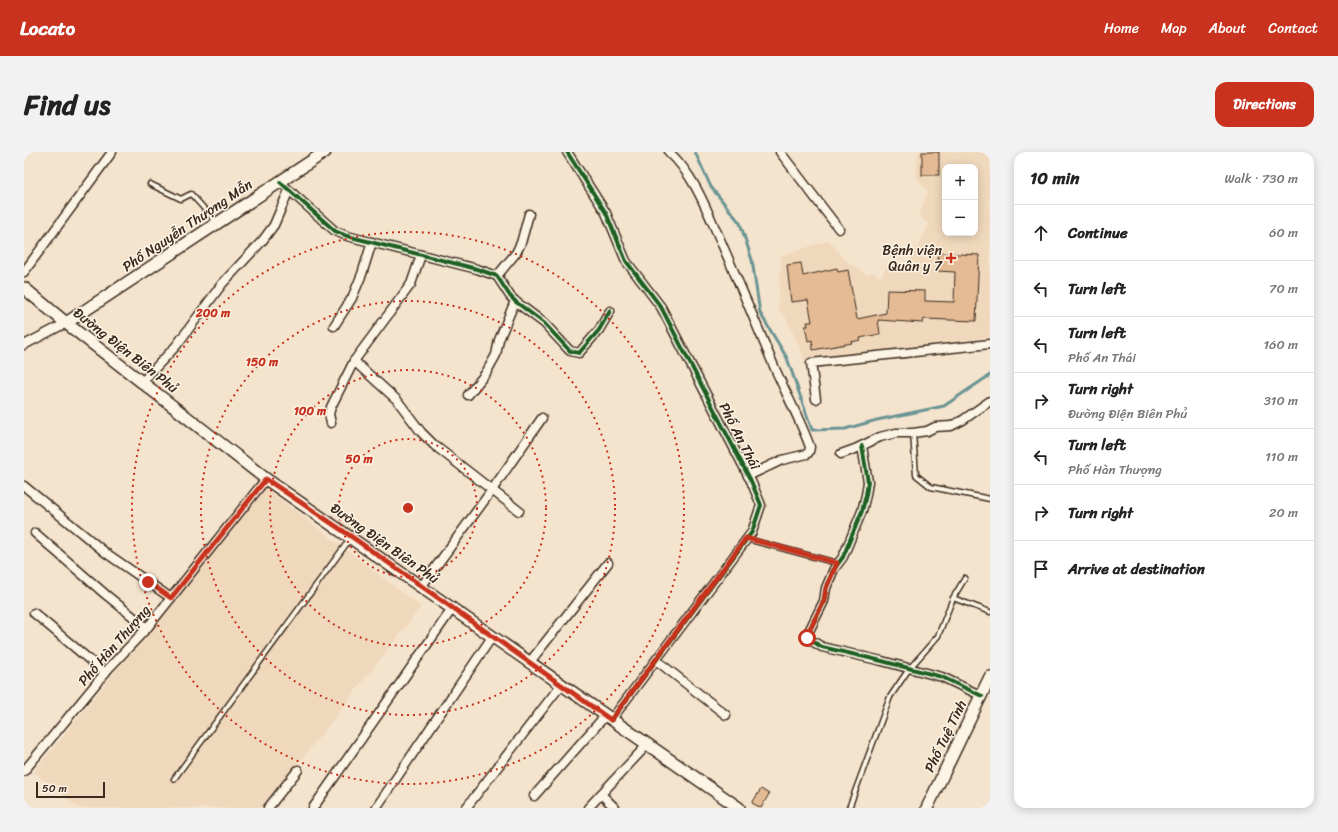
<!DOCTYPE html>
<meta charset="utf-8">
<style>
body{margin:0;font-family:Sriracha,sans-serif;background:#f2f2f2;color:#222}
.controls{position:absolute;right:12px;top:12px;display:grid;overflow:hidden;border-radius:8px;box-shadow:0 2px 10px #0003}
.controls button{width:36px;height:36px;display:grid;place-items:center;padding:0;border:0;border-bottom:1px solid #e0e0e0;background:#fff;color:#222;font:20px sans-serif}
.scale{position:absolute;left:12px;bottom:10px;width:69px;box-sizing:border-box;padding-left:4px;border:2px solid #3b2a1e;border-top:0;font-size:11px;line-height:14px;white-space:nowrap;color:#3b2a1e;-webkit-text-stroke:3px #fcf5e5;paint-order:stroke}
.stop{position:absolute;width:12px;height:12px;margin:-9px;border:3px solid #c8321e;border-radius:50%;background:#fff}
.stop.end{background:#c8321e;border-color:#fff;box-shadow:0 1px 4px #0008}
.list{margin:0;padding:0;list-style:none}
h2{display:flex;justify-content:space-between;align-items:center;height:52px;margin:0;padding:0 16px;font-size:17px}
h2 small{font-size:13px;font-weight:400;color:#767676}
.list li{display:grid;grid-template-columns:26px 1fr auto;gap:12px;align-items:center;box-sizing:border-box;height:56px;padding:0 16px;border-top:1px solid #e0e0e0}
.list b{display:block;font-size:15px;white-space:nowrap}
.list p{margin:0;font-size:13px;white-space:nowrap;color:#767676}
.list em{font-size:13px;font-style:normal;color:#767676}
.icon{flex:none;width:22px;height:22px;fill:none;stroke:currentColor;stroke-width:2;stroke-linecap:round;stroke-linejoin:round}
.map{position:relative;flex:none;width:966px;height:656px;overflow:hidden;border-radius:12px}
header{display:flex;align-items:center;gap:24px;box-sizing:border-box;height:56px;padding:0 20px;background:#c8321e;color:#fff}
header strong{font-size:19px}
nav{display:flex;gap:22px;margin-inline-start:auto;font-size:14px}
.intro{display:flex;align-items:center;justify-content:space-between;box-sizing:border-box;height:96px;padding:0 24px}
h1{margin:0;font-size:28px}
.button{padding:10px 18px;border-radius:12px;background:#c8321e;color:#fff;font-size:14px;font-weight:700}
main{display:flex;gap:24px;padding:0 24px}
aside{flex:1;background:#fff;border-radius:12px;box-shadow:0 2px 10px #0003}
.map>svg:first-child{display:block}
.built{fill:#f0d8bc;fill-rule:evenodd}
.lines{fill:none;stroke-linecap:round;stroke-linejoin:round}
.stream{stroke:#6a9494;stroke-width:3}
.building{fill:#e4bb94;stroke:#3b2a1e}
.lane-casing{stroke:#3b2a1e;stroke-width:7}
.street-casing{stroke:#3b2a1e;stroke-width:11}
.secondary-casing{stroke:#3b2a1e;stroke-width:14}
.lane{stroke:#fcf5e5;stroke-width:4}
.street{stroke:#fcf5e5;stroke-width:8}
.secondary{stroke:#fcf5e5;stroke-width:11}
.cycleway-casing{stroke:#fcf5e5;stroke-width:6}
.cycleway{stroke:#1b5e20;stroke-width:4}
.route{stroke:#c8321e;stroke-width:5}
.ring{fill:none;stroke:#c8321e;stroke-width:2;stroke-dasharray:2 4}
.poi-dot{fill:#c8321e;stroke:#fcf5e5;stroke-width:1.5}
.labels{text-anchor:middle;stroke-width:3;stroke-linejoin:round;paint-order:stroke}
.street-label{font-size:14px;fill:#3b2a1e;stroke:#fcf5e5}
.poi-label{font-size:14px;fill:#3b2a1e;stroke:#fcf5e5;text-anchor:end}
.centre{fill:#c8321e;stroke:#fcf5e5;stroke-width:2}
.ring-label{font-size:12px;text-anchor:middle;font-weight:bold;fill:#c8321e;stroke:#fcf5e5;stroke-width:3;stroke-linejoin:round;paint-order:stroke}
</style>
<header>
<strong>Locato</strong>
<nav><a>Home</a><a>Map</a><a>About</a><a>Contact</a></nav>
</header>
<div class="intro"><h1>Find us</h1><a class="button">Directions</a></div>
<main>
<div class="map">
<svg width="966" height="656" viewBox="0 0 966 656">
<rect width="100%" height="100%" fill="#f5e4cd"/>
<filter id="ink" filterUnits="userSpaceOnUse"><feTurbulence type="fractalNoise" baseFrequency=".025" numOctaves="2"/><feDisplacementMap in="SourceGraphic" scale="8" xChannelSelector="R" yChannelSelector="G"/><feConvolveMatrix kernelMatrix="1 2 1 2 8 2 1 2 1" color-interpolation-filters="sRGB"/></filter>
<g filter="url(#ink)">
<!-- built -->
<g class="built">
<path d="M894,0H966V185L782,210L761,164L754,157L757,104L805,88L820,107L843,123L847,120L857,125L863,114L881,118L905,72L895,64L904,40L892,25ZM921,15H951V81H921Z"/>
<polygon points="240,335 397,455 278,607 236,656 55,656 10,620"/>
</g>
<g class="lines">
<!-- stream -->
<polyline class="stream" points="671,0 687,35 716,71 728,108 736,161 763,206 788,278 821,277 853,268 920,254 966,223"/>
</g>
<!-- building -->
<g class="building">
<rect x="898" y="0" width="17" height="23"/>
<polygon points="914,101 955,103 952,169 900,167 899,171 854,168 856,182 836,186 837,188 827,190 828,191 789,198 788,188 784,189 781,174 784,174 783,170 788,170 784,148 767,150 763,113 777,111 779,124 813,116 814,120 824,118 833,167 862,161 863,138 901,139 901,149 930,150 931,120 913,119"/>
<polygon points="737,637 745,642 737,656 728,651"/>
</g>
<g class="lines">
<defs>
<g id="lane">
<polyline points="126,32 157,47 167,42 193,71"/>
<polyline points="889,281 892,323 907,335 966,347"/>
<polyline points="723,387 813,411"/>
<polyline points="929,446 966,460"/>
<polyline points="150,627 326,387"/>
<polyline points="825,656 866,545 885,517 914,484 929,446 941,426"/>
</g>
<g id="street">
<polyline points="543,0 582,61 602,109 637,155 727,329 737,353 728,380 587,568"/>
<path d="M645,0C669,22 681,54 694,83C713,126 731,169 749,212C761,240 776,267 786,295L785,300L783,302L758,308L724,324"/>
<polyline points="756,0 815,77"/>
<polyline points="256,30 311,79 323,84 453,117 473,124 486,144 492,150 520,171 546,199 555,201 575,178 586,159"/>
<polyline points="0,120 88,0"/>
<polyline points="473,124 492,101 497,91 505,62"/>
<polyline points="310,174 328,146 338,122 348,90"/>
<polyline points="0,193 42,171"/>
<polyline points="330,209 373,248 397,280 410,293 495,359"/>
<polyline points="118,230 152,194 198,132 239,88 250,73 265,38"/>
<polyline points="444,243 462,221 472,203 475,188 491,149"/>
<polyline points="792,247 787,211 966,192"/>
<polyline points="307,271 305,262 307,255 330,209 387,132 397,103"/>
<polyline points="838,294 844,330 842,343 838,359 819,405 810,417 802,436 800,449 783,483 783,486 798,495 858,509 918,525 958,544"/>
<polyline points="817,302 831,297 856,285 872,281 889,281 903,279 911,275 927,274 939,268 966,249"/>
<polyline points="0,334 82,401 147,446"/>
<polyline points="11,381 81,442 123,476"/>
<polyline points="397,435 468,338 518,266"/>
<polyline points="10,461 81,521"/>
<polyline points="632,508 702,563"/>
<polyline points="505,511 584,411"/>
<polyline points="0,619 85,516 123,476 242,327"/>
<polyline points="577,642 591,656"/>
<polyline points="510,644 581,564"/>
<polyline points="244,656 274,618"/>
<polyline points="289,656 428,457"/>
<polyline points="352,656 468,485"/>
<polyline points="442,656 537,533"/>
<polyline points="564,656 623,593"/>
</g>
<g id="secondary">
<polyline points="0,136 42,171 242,327 715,656"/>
<polyline points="42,171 301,0"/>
<polyline points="903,656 966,525"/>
</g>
</defs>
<!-- lane casing -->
<use href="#lane" class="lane-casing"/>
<!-- street casing -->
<use href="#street" class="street-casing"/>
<!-- secondary casing -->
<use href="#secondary" class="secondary-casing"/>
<!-- lane -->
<use href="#lane" class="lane"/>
<!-- street -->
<use href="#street" class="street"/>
<!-- secondary -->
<use href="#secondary" class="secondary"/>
<defs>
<g id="cycleway">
<polyline points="543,0 582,61 602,109 637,155 727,329 737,353 728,380 587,568"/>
<polyline points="256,30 311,79 323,84 453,117 473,124 486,144 492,150 520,171 546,199 555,201 575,178 586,159"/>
<polyline points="838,294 844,330 842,343 838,359 819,405 810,417 802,436 800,449 783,483 783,486 798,495 858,509 918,525 958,544"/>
</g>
</defs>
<!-- cycleway casing -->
<use href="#cycleway" class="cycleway-casing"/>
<!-- cycleway -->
<use href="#cycleway" class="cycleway"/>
</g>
</g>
<g class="lines" filter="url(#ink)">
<!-- route -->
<polyline class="route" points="124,430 147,446 242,327 328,385 587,568 722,386 813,411 802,436 800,449 783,483 783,486"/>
</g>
<!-- distance rings -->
<g class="ring">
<circle cx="384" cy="356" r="69"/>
<circle cx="384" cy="356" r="138"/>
<circle cx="384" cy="356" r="207"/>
<circle cx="384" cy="356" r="276"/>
</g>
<!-- markers -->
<path class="poi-dot" d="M925 100h4v4h4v4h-4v4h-4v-4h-4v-4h4z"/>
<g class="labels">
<!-- street labels -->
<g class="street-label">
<text transform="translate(163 73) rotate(-34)" y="5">Phố Nguyễn Thượng Mẫn</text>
<text transform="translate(102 198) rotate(38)" y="5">Đường Điện Biên Phủ</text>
<text transform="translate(716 284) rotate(63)" y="5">Phố An Thái</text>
<text transform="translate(361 391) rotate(35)" y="5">Đường Điện Biên Phủ</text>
<text transform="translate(90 493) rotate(-49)" y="5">Phố Hàn Thượng</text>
<text transform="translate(921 584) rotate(-64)" y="5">Phố Tuệ Tĩnh</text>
</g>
<!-- poi labels -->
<g class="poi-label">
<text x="918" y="103">Bệnh viện<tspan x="918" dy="16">Quân y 7</tspan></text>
</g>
</g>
<circle cx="384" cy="356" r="6" class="centre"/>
<g class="ring-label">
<text x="189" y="165">200 m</text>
<text x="238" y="214">150 m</text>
<text x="286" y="263">100 m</text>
<text x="335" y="311">50 m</text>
</g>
</svg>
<div class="controls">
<button>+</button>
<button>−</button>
</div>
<div class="scale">50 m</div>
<div class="stop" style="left:783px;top:486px"></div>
<div class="stop end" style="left:124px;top:430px"></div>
</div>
<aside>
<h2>10 min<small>Walk · 730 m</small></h2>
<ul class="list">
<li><svg class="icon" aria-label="ahead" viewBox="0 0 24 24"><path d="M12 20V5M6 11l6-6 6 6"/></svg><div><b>Continue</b></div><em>60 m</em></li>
<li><svg class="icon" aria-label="left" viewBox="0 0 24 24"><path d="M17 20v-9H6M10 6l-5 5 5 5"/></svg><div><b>Turn left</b></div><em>70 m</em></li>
<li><svg class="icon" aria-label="left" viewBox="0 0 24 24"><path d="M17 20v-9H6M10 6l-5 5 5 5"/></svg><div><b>Turn left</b><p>Phố An Thái</p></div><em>160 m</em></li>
<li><svg class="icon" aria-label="right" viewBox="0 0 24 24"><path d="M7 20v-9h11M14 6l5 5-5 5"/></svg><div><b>Turn right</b><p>Đường Điện Biên Phủ</p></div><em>310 m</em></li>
<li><svg class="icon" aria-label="left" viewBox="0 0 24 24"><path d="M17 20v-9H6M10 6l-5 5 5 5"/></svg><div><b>Turn left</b><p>Phố Hàn Thượng</p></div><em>110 m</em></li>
<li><svg class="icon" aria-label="right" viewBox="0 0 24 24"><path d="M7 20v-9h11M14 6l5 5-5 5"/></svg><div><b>Turn right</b></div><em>20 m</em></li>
<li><svg class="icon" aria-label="arrive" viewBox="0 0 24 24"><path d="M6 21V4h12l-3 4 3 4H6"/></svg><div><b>Arrive at destination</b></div></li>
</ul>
</aside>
</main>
